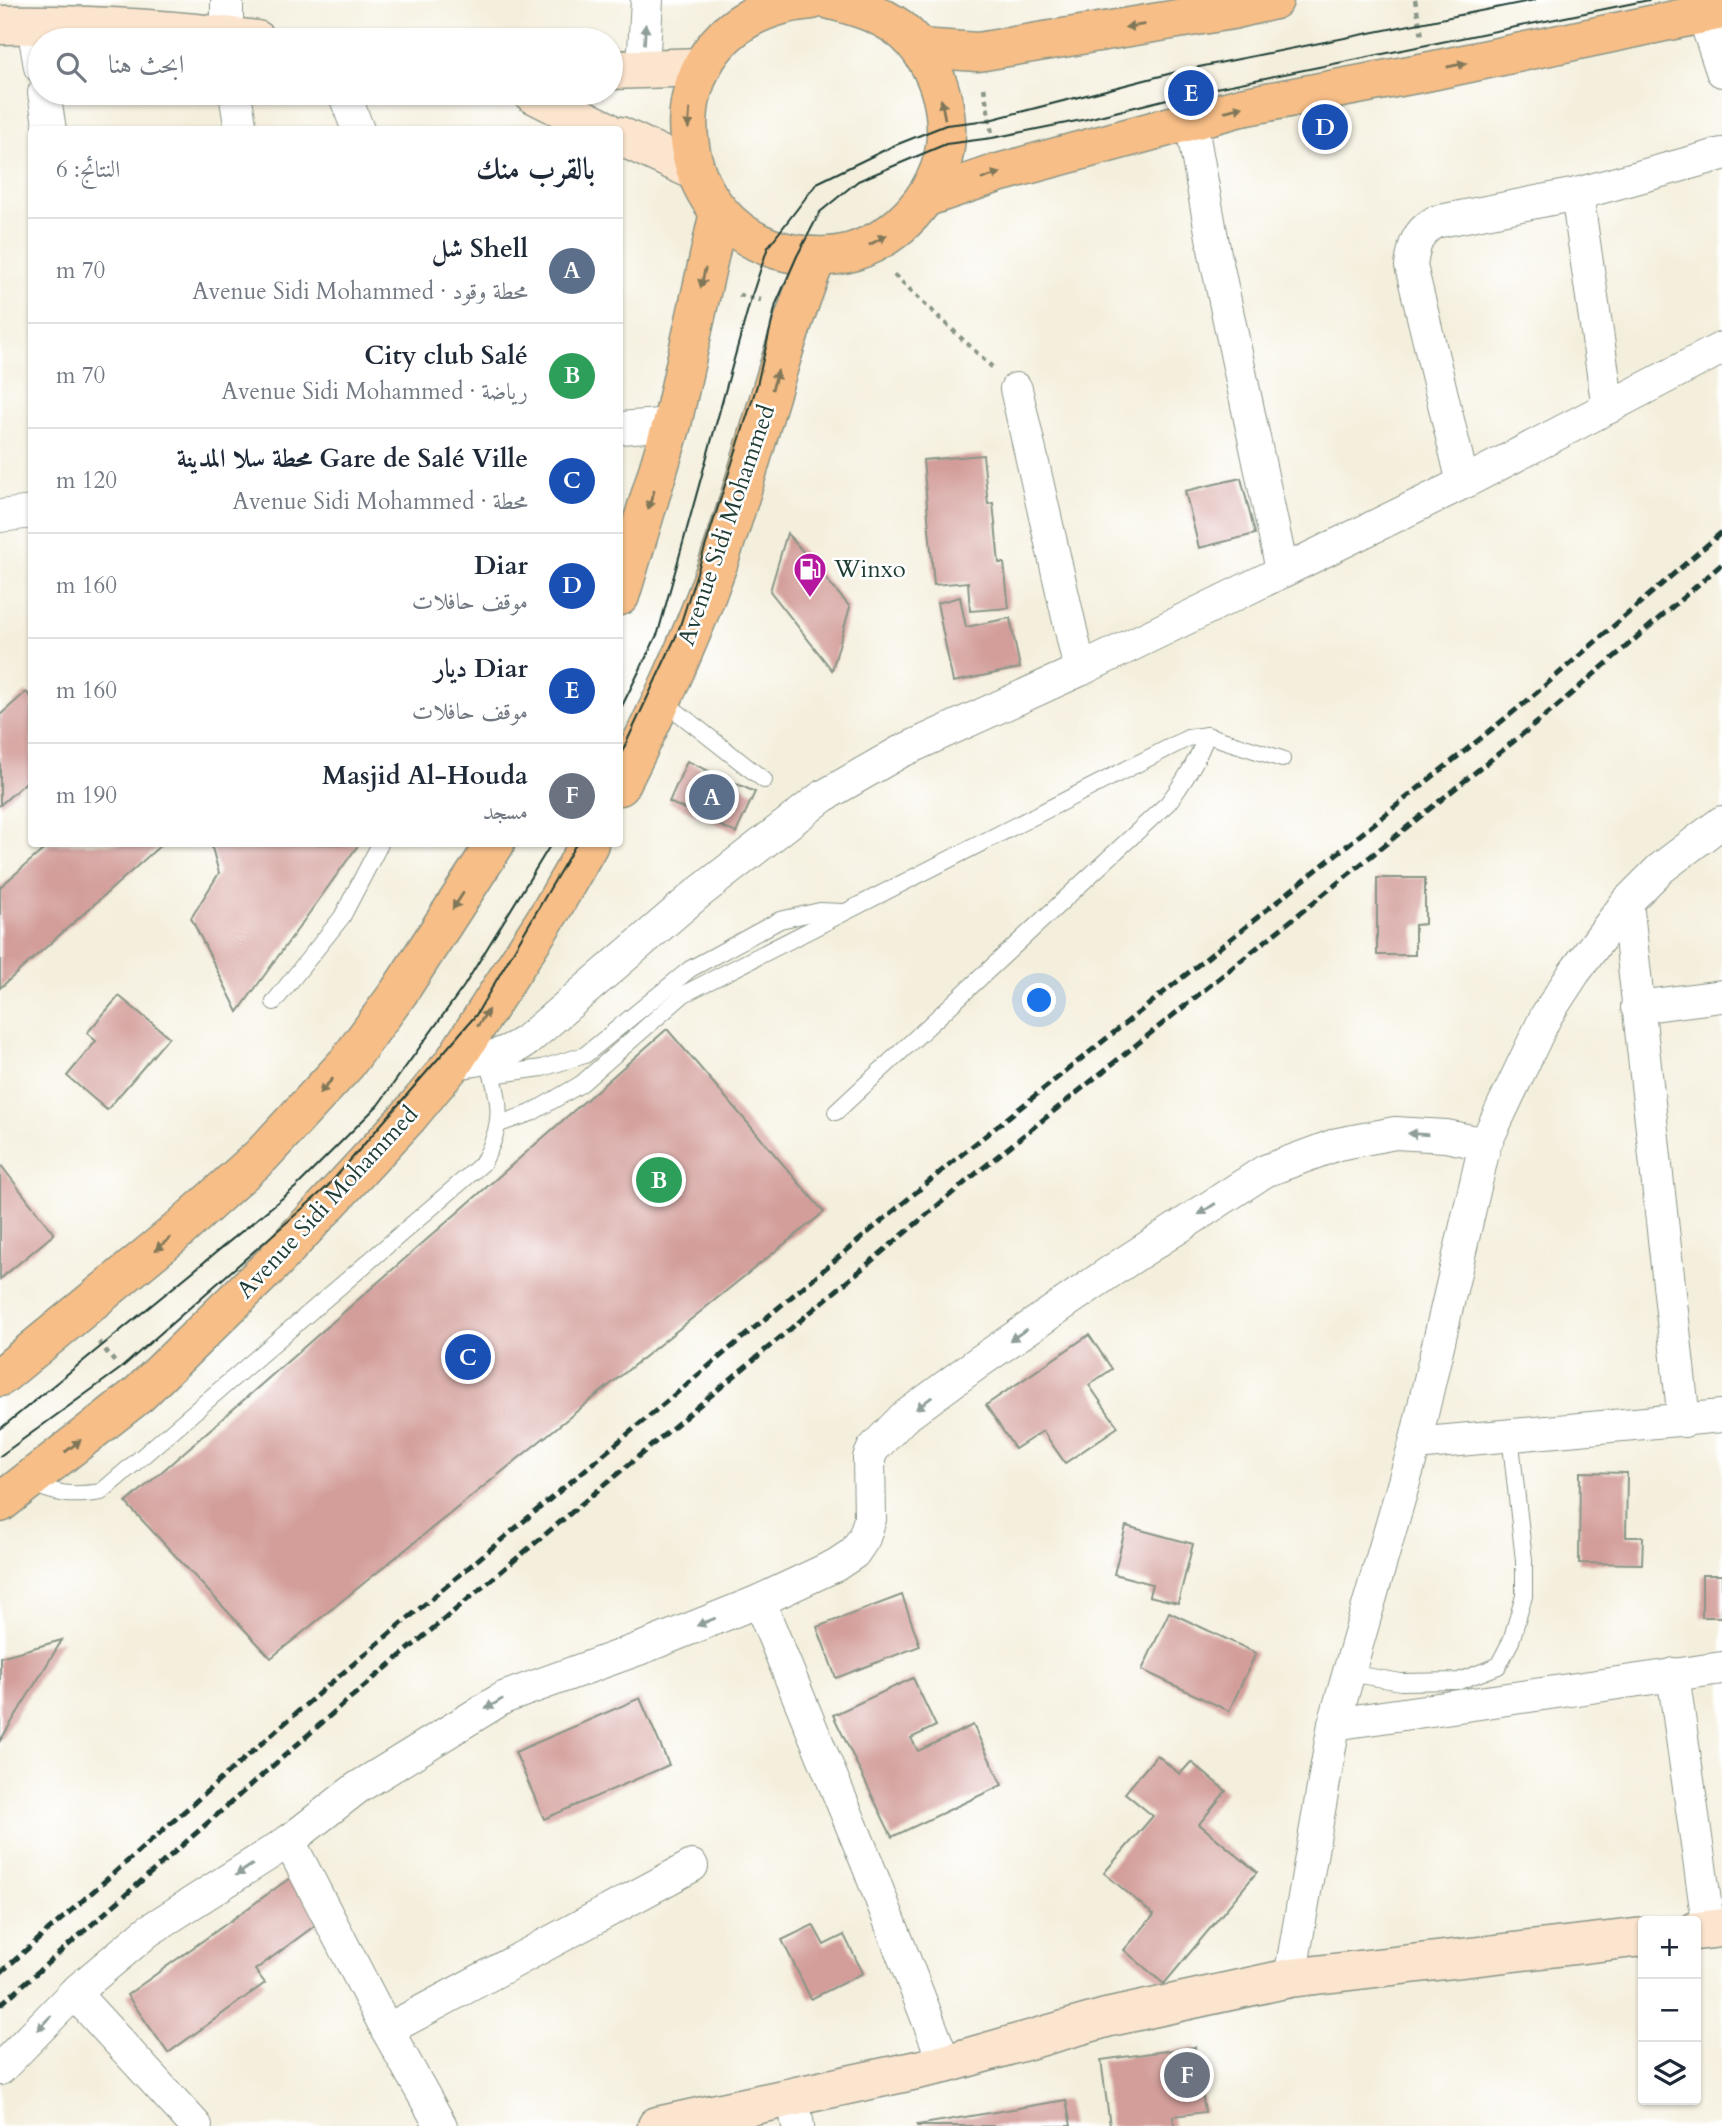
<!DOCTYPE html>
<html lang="ar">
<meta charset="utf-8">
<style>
body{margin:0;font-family:Cardo,Amiri,serif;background:#f6f6f7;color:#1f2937;direction:rtl}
.controls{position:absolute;right:21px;bottom:21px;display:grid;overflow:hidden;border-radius:7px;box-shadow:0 2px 5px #0004}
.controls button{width:63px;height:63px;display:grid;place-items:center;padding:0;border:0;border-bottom:2px solid #e0e1e3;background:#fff;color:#1f2937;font:35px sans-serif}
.you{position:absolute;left:1040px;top:1001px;width:24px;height:24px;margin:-18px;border:5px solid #fff;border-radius:50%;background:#1a73e8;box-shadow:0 0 0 10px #1a73e833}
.badge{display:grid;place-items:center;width:46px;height:46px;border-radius:50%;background:#b5179e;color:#fff;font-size:23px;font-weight:700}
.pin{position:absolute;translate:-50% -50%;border:4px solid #fff;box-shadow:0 2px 7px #0006}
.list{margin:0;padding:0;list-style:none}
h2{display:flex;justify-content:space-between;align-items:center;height:91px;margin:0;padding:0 28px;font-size:30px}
h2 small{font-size:23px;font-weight:400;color:#747a83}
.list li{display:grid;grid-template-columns:46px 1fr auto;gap:21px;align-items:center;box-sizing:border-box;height:105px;padding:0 28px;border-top:2px solid #e0e1e3}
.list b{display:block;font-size:26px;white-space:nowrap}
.list p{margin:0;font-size:23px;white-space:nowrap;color:#747a83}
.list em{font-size:23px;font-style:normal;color:#747a83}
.icon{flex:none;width:38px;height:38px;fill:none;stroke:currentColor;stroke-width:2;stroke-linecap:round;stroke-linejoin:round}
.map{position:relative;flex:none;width:1722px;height:2126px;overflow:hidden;direction:ltr}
.search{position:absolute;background:#fff;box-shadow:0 2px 5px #0004;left:28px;top:28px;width:595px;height:77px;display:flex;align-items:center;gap:18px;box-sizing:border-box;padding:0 24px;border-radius:38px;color:#747a83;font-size:26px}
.panel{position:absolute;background:#fff;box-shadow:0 2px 5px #0004;left:28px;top:126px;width:595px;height:721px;border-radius:7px;direction:rtl}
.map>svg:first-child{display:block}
.building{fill:#d39e9a}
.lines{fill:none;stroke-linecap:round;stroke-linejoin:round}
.lane-casing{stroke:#8a9688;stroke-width:18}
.street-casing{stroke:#8a9688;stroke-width:34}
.secondary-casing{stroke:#8a9688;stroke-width:41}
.primary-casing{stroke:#8a9688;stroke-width:41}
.path{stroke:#8a9688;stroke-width:4.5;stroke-dasharray:5 5;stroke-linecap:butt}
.lane{stroke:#fff;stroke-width:16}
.street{stroke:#fff;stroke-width:32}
.secondary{stroke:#fce5cf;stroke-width:38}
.primary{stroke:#f7be87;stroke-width:38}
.tram{stroke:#1f3d34;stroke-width:2}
.rail{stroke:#1f3d34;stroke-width:5;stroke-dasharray:10 5;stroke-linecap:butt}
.oneway{fill:#807759}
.oneway2{fill:#8f9e9a}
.labels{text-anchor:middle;stroke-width:5;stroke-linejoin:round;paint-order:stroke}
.street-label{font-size:24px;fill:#1f3d34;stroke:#fff}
.poi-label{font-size:24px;fill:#1f3d34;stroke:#fff;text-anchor:start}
</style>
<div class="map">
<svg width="1722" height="2126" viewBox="0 0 1722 2126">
<rect width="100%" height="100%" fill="#fff"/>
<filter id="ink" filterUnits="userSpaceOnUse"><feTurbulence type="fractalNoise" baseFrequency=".0143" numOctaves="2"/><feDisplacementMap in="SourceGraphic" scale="14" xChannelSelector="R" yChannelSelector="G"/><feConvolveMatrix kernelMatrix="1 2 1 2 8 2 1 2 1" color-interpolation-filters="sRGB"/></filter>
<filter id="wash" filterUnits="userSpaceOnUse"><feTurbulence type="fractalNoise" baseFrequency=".00686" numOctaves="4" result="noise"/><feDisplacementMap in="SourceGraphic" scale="28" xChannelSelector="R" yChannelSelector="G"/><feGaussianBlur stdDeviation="1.57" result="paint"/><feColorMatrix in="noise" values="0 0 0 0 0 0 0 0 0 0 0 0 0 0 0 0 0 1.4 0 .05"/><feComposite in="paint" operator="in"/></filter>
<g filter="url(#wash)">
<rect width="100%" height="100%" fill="#f4efdd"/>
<g id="blocks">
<!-- building -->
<g class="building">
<polygon points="983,455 988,504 993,503 999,563 1004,563 1009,608 970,611 968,582 934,585 923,460"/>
<polygon points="1241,478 1255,534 1199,548 1185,491"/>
<polygon points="787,533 850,607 832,670 770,591"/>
<polygon points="960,597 966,627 1010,618 1020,668 953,682 937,603"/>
<polygon points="26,692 32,698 32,777 0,805 0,715"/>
<polygon points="687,761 755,792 736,833 669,802"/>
<polygon points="50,844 162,844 0,988 0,887"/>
<polygon points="211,844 359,844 238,1012 191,918 219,873"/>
<polygon points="1377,878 1425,878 1425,924 1415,925 1415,955 1377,955"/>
<polygon points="119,996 169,1037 107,1110 67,1076 96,1041 87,1033"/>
<polygon points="667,1029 824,1212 271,1658 126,1503"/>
<polygon points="0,1164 54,1234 0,1279"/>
<polygon points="1089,1335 1112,1369 1089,1385 1118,1427 1065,1463 1043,1431 1015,1449 986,1405"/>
<polygon points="1580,1472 1627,1473 1626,1537 1643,1537 1642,1564 1579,1563"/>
<polygon points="1126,1526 1193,1544 1178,1603 1149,1596 1152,1584 1114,1574"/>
<rect x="1702" y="1575" width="20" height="42"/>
<polygon points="902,1595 920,1646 836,1678 817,1627"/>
<polygon points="1169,1612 1256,1653 1229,1711 1142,1670"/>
<polygon points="62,1640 0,1741 0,1657"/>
<polygon points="913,1678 936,1726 911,1738 918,1751 973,1725 1002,1785 892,1837 833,1715"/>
<polygon points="640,1698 669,1765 544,1819 515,1752"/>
<polygon points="1157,1755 1180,1774 1191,1762 1226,1791 1199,1824 1257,1872 1164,1984 1124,1950 1154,1915 1104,1873 1153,1816 1125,1793"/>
<polygon points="290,1878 321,1921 255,1970 265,1983 168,2053 127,1995"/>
<polygon points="813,1925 824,1945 844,1935 863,1973 811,1999 782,1940"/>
<polygon points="1195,2047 1205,2112 1173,2116 1174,2126 1110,2126 1101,2060"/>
<polygon points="1066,2100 1071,2126 917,2126 917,2125"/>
</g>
</g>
</g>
<g filter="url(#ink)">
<use href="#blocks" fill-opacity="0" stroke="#8a9688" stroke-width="2"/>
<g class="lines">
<defs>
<g id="lane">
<polyline points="662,700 764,780"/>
<polyline points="274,1002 342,917 380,844"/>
<polyline points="492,1075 542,1068 585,1055 690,969 780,920 820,911 842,912"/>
<path d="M836,1112L1168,803C1185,781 1197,761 1207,735"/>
<polyline points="499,1124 531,1113 581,1084 684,994 1188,738 1207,735 1282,759"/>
<path d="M29,1483C58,1494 69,1497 101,1492L482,1164C505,1124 501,1102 488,1060"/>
<polyline points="1348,1673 1401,1682 1459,1681 1498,1666 1511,1641 1524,1596 1524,1560 1510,1435"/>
</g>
<g id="street">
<polyline points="227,0 227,40"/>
<polyline points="1703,14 1722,71"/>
<polyline points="33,25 40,67"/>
<polyline points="643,67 647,0"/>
<polyline points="44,93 50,130"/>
<polyline points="235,93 241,130"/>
<polyline points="344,93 358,130"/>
<polyline points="1191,121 1215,254 1282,570"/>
<polyline points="1577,194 1608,408"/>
<polyline points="1016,389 1080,670"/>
<polyline points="620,428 672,424"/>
<path d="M1463,483L1411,266C1414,245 1416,233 1435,222L1577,194L1722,154"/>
<polyline points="0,516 32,512"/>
<polyline points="1627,902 1684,1421"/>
<polyline points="1637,1007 1722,996"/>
<path d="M453,1063C481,1060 502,1057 526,1041L696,895L822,797L900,752L1080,670L1218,603L1463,483L1722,348"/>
<polyline points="1415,1444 1722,1416"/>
<polyline points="759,1601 867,1863 945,2064"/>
<polyline points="1673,1674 1709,1930"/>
<polyline points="1334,1724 1722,1668"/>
<polyline points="289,1841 387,2030 441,2126"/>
<polyline points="1290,1978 1334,1724 1415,1444 1485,1144 1546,1016 1574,973 1627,902 1660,869 1722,822"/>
<polyline points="74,1993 196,2126"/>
<polyline points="387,2030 692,1866"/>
<polyline points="0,2069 74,1993 148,1931 289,1841 357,1788 503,1698 647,1646 759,1601 836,1565 854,1553 864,1538 870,1519 869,1458 873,1449 903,1418 979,1362 1110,1272 1265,1171 1338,1144 1395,1133 1446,1136 1485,1144"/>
<polyline points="793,2098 798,2126"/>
</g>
<g id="secondary">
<path d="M0,25C85,24 173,29 257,40"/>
<polyline points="611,70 702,67"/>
<polyline points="532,93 605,130"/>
<polyline points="620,136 695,171"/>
<polyline points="1696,1931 1722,1928"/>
<polyline points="657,2126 945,2064 1106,2018 1290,1978 1643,1937"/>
</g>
<g id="primary">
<path d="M812,0C787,2 759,10 738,25C655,85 681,222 778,250C803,257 827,259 852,252C890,240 919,213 936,178C959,130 941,60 899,28C878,13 855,6 831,0"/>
<polyline points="919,48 978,52 1232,10 1274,0"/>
<polyline points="927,197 998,173 1241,107 1426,72 1722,10"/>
<polyline points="620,596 672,424 719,212"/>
<path d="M620,786C662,703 701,619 729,531C759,440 781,346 817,257"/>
<polyline points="0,1377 174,1234 262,1155 347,1063 399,992 495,844"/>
<polyline points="0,1503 139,1394 274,1262 409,1116 453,1063 552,909 589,844"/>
</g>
</defs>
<!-- lane casing -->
<use href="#lane" class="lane-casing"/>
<!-- street casing -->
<use href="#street" class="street-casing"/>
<!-- secondary casing -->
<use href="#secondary" class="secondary-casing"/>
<!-- primary casing -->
<use href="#primary" class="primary-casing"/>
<!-- path -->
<g class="path">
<polyline points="1415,0 1422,36"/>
<polyline points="984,88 992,134"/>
<polyline points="894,275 992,367"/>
<polyline points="739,295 761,300"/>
<polyline points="99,1342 117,1365"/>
</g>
<!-- lane -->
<use href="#lane" class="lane"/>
<!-- street -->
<use href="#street" class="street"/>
<!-- secondary -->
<use href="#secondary" class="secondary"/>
<!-- primary -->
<use href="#primary" class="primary"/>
<!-- tram -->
<g class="tram">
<polyline points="620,710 658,633 751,298 768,247 817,183 893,146 946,125 989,120 1184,70 1535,0"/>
<polyline points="620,756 678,632 757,385 776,304 797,256 820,212 858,181 946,144 992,138 1087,119 1191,93 1649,0"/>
<polyline points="0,1429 296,1187 378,1105 464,986 551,844"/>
<polyline points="0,1456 120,1369 327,1187 476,1015 576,844"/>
</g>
<!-- rail -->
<g class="rail">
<polyline points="0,1973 326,1687 945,1168 1527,701 1722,532"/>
<polyline points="0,2005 349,1699 968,1180 1549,713 1722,564"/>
</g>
</g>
<!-- one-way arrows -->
<defs><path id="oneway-solid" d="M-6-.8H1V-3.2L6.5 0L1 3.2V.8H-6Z" transform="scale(1.75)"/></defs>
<g class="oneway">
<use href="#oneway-solid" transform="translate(1135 26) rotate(171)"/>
<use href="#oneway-solid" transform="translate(1457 65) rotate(-12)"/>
<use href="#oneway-solid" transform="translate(943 109) rotate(-101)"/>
<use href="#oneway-solid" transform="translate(1234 109) rotate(-15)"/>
<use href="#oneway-solid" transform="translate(689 119) rotate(94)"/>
<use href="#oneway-solid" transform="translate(991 176) rotate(-18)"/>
<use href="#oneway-solid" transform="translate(878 240) rotate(-30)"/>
<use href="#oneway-solid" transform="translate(703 278) rotate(103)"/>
<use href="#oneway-solid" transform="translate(775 380) rotate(-73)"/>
<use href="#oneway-solid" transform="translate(651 500) rotate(108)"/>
<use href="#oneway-solid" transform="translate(458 901) rotate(123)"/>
<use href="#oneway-solid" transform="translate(483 1018) rotate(-57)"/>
<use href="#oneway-solid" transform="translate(326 1086) rotate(133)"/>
<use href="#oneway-solid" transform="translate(163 1244) rotate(140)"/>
<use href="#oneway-solid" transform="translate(73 1446) rotate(-38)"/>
</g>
<g class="oneway2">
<use href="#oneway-solid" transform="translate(645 34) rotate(-87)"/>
<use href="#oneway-solid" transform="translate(1418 1134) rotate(-176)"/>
<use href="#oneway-solid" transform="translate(1207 1209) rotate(147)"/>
<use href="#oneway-solid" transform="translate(1018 1335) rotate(146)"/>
<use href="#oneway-solid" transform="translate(924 1403) rotate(143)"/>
<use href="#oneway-solid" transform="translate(706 1622) rotate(158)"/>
<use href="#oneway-solid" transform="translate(494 1704) rotate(149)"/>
<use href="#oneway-solid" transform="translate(244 1870) rotate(147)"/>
<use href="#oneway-solid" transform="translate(44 2023) rotate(134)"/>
</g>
</g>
<!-- icons -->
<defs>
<symbol id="fuel-pin" viewBox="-11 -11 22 30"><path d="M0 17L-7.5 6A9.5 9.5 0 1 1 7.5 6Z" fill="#b5179e" stroke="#fff"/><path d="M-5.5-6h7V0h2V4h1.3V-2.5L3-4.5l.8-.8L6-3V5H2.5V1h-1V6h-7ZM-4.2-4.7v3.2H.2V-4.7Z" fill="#fff"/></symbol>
</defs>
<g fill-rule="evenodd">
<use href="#fuel-pin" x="791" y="550" width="38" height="52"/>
</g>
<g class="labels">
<!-- street labels -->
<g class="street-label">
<text transform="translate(726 525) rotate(-71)" y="8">Avenue Sidi Mohammed</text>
<text transform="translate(327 1202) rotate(-47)" y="8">Avenue Sidi Mohammed</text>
</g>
<!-- poi labels -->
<g class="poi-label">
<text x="834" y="577">Winxo</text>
</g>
</g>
</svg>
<div class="controls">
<button>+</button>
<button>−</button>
<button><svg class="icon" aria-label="layers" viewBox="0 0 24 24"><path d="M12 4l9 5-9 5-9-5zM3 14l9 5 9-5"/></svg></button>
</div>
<div class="you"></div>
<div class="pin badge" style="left:712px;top:797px;background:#5c6f8a">A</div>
<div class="pin badge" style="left:659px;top:1180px;background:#2e9e5b">B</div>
<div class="pin badge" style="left:468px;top:1357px;background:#1a4fb4">C</div>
<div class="pin badge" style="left:1325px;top:127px;background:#1a4fb4">D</div>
<div class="pin badge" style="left:1191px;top:93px;background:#1a4fb4">E</div>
<div class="pin badge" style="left:1187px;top:2075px;background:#6b7280">F</div>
<div class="search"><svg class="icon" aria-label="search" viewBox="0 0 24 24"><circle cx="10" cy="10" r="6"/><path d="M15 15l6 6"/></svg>ابحث هنا</div>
<section class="panel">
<h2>بالقرب منك<small>النتائج: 6</small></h2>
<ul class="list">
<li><span class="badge" style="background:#5c6f8a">A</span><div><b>Shell شل</b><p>محطة وقود · Avenue Sidi Mohammed</p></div><em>70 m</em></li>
<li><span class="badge" style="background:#2e9e5b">B</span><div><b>City club Salé</b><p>رياضة · Avenue Sidi Mohammed</p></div><em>70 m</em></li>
<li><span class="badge" style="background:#1a4fb4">C</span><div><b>Gare de Salé Ville محطة سلا المدينة</b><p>محطة · Avenue Sidi Mohammed</p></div><em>120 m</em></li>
<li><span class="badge" style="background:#1a4fb4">D</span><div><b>Diar</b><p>موقف حافلات</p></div><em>160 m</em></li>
<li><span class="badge" style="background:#1a4fb4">E</span><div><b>Diar ديار</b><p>موقف حافلات</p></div><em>160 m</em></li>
<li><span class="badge" style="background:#6b7280">F</span><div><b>Masjid Al-Houda</b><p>مسجد</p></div><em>190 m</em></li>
</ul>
</section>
</div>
